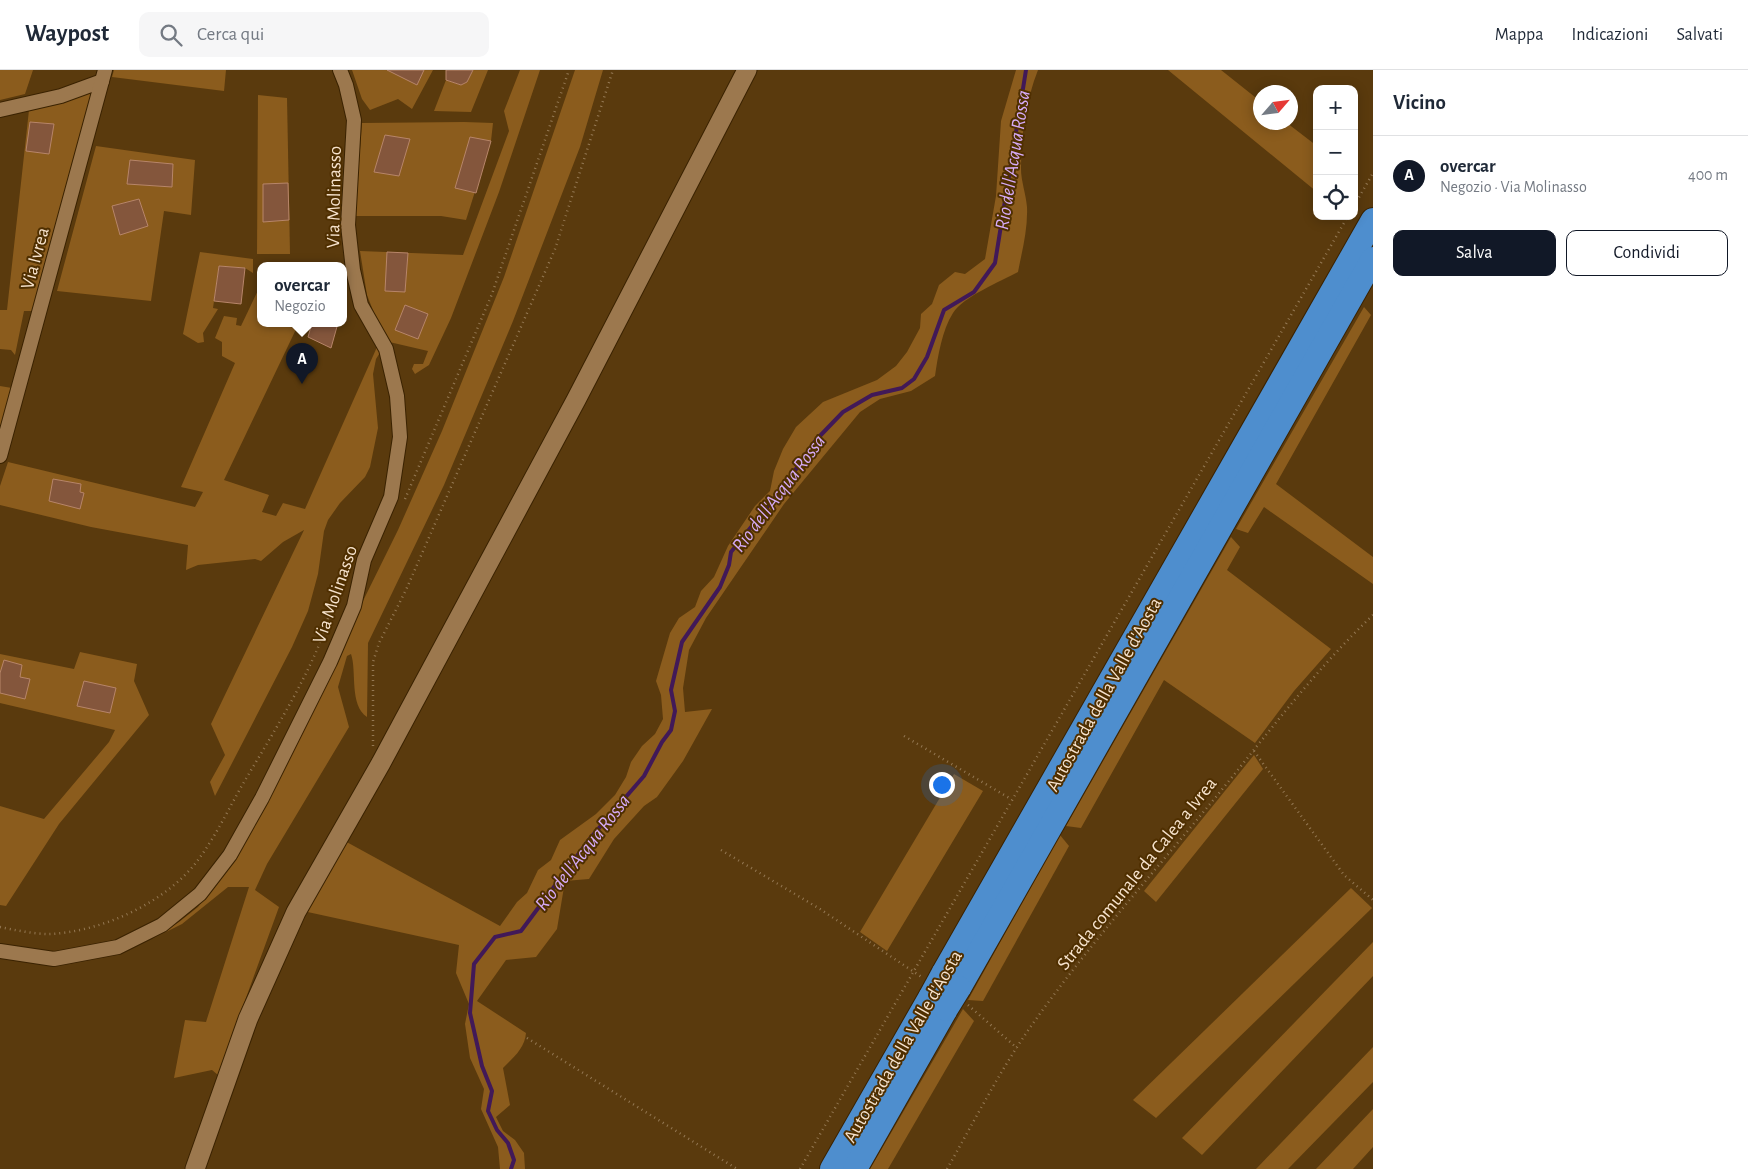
<!DOCTYPE html>
<html lang="it">
<meta charset="utf-8">
<style>
body{margin:0;font-family:"Alegreya Sans",sans-serif;background:#f6f6f7;color:#1f2937}
.controls{position:absolute;right:15px;top:15px;display:grid;overflow:hidden;border-radius:10px;box-shadow:0 2px 12px #0003}
.controls button{width:45px;height:45px;display:grid;place-items:center;padding:0;border:0;border-bottom:1px solid #e0e1e3;background:#fff;color:#1f2937;font:25px sans-serif}
.compass{position:absolute;left:1253px;top:15px;width:45px;height:45px;border-radius:50%;background:#fff;box-shadow:0 2px 12px #0003;rotate:62deg}
.you{position:absolute;left:941px;top:714px;width:18px;height:18px;margin:-12px;border:4px solid #fff;border-radius:50%;background:#1a73e8;box-shadow:0 0 0 8px #1a73e833}
.badge{display:grid;place-items:center;width:32px;height:32px;border-radius:50%;background:#111827;color:#fff;font-size:16px;font-weight:700}
.pin{position:absolute;translate:-50% -41px;filter:drop-shadow(0 1px 2px #0008)}
.pin::after{content:'';position:absolute;top:26px;width:18px;height:15px;background:inherit;clip-path:polygon(0 0,100% 0,50% 100%)}
.popup{position:absolute;left:257px;top:192px;width:90px;height:65px;box-sizing:border-box;display:grid;place-content:center;border-radius:10px;background:#fff;filter:drop-shadow(0 1px 4px #0005);font-size:16px;white-space:nowrap;color:#747a83}
.popup b{font-size:19px;color:#1f2937}
.popup::after{content:'';position:absolute;left:50%;top:100%;margin-left:-10px;border:10px solid transparent;border-top-color:#fff}
.list{margin:0;padding:0;list-style:none}
h2{display:flex;justify-content:space-between;align-items:center;height:65px;margin:0;padding:0 20px;font-size:21px}
h2 small{font-size:16px;font-weight:400;color:#747a83}
.list li{display:grid;grid-template-columns:32px 1fr auto;gap:15px;align-items:center;box-sizing:border-box;height:80px;padding:0 20px;border-top:1px solid #e0e1e3}
.list b{display:block;font-size:19px;white-space:nowrap}
.list p{margin:0;font-size:16px;white-space:nowrap;color:#747a83}
.list em{font-size:16px;font-style:normal;color:#747a83}
.actions{display:flex;gap:10px;padding:15px 20px}
.actions a{flex:1;padding:11px 0;border:1px solid #111827;border-radius:10px;text-align:center;font-size:18px;color:#111827}
.actions .main{background:#111827;color:#fff}
.icon{flex:none;width:28px;height:28px;fill:none;stroke:currentColor;stroke-width:2;stroke-linecap:round;stroke-linejoin:round}
.map{position:relative;flex:none;width:1373px;height:1099px;overflow:hidden}
header{display:flex;align-items:center;gap:30px;box-sizing:border-box;height:70px;padding:0 25px;background:#fff;border-bottom:1px solid #e0e1e3}
header strong{font-size:24px}
nav{display:flex;gap:28px;margin-inline-start:auto;font-size:18px}
.search{width:350px;height:45px;background:#f6f6f7;display:flex;align-items:center;gap:12px;box-sizing:border-box;padding:0 18px;border-radius:10px;color:#747a83;font-size:19px}
main{display:flex}
aside{flex:1;background:#fff}
.map>svg:first-child{display:block}
.green{fill:#8b5c1d}
.lines{fill:none;stroke-linecap:round;stroke-linejoin:round}
.stream{stroke:#411958;stroke-width:4}
.building{fill:#84563c;stroke:#b78569}
.minor-casing{stroke:#3a2201;stroke-width:16}
.secondary-casing{stroke:#3a2201;stroke-width:21}
.motorway-casing{stroke:#3a2201;stroke-width:26}
.path{stroke:#947853;stroke-width:2.5;stroke-dasharray:1 4;stroke-linecap:butt}
.minor{stroke:#9c784e;stroke-width:14}
.secondary{stroke:#9c784e;stroke-width:19}
.motorway{stroke:#4e8ece;stroke-width:24}
.motorway-bridge-casing{stroke:#3a2201;stroke-width:26;stroke-linecap:butt}
.motorway-bridge{stroke:#4e8ece;stroke-width:24}
.labels{text-anchor:middle;stroke-width:4;stroke-linejoin:round;paint-order:stroke}
.street-label{font-size:19px;fill:#f7e3cd;stroke:#4f2f00}
.water-label{font-size:20px;font-style:italic;fill:#d6abf6;stroke:#4f2f00}
</style>
<header>
<strong>Waypost</strong>
<div class="search"><svg class="icon" aria-label="search" viewBox="0 0 24 24"><circle cx="10" cy="10" r="6"/><path d="M15 15l6 6"/></svg>Cerca qui</div>
<nav><a>Mappa</a><a>Indicazioni</a><a>Salvati</a></nav>
</header>
<main>
<div class="map">
<svg width="1373" height="1099" viewBox="0 0 1373 1099">
<rect width="100%" height="100%" fill="#5a3a0d"/>
<!-- green -->
<g class="green">
<polygon points="0,0 33,0 25,24 0,30"/>
<polygon points="114,0 226,0 224,21 112,7"/>
<polygon points="352,0 433,0 412,39 398,29 370,40 362,29"/>
<polygon points="473,0 488,0 471,42 434,41 446,10 461,15 467,12"/>
<polygon points="520,0 540,0 499,122 451,248 429,295 415,304 412,299 414,294 423,294 428,281 385,271 367,225 360,181 463,185 509,61 504,41"/>
<path d="M575,0H603L580,77L513,251L444,415L368,573L367,647C349,635 357,601 351,584L347,586L338,617L349,657L267,794L255,820L279,837L218,1005L212,1000L174,1008L185,950L206,952L249,817H228L182,854L152,869L179,852L198,837L237,788L338,592L361,535L398,460L442,361L504,207Z"/>
<path d="M1016,0H1038C1026,30 1021,66 1021,99C1021,111 1026,124 1027,137C1028,159 1022,181 1018,202C1001,211 963,227 953,243C942,260 938,286 935,306L911,321L880,329L860,342L784,434L706,548L689,580L683,618L685,642L712,639L683,691L657,727L644,736L614,769L589,809L565,811L557,859L536,887L506,890L477,931L526,963C525,978 513,988 503,998L510,1035L496,1047L503,1061L515,1070L524,1083L525,1099H500L498,1077L481,1039L484,1019L470,988L465,954L469,934L456,903L459,875L303,841L343,770L500,856L517,832L527,823L538,800L551,790L560,770L596,744L615,725L626,707L631,692L642,676L655,664L663,649L661,625L656,611L670,563L679,548L695,537L701,521L714,507L728,476L755,436L770,421L774,401L783,379L796,357L823,332L877,310L896,296L907,282L920,258L921,244L932,234L939,215L955,202L965,204L985,189L996,126L1001,51Z"/>
<polygon points="1168,0 1221,0 1260,31 1260,52 1287,53 1317,76 1317,122"/>
<polygon points="95,19 35,241 24,241 15,285 11,280 0,279 0,240 7,240 29,40"/>
<polygon points="258,25 287,28 290,184 257,184"/>
<polygon points="464,52 493,53 491,71 466,150 441,146 355,146 362,53"/>
<polygon points="96,76 195,90 191,145 164,141 151,231 57,221"/>
<polygon points="200,182 253,189 253,203 245,198 219,196 213,238 218,239 203,263 204,272 198,273 183,264"/>
<polygon points="261,214 261,253 299,253 224,410 269,425 262,442 276,446 283,433 305,439 377,277 381,281 376,289 373,304 378,358 370,397 365,407 340,433 328,450 324,461 318,504 308,541 292,577 215,726 210,712 225,685 211,654 304,460 283,472 261,491 255,489 198,495 186,500 188,475 91,457 0,435 0,416 8,392 195,437 203,422 181,417 235,293 222,286 222,272 215,268 224,246 237,248 236,255 241,256"/>
<polygon points="1364,237 1371,245 1276,414 1373,487 1373,514 1264,437 1248,463 1236,459"/>
<polygon points="0,316 12,318 0,360"/>
<polygon points="1231,467 1240,477 1227,500 1331,579 1294,621 1255,673 1164,610 1081,758 1066,756"/>
<polygon points="80,582 137,594 134,611 149,645 59,754 6,836 0,835 0,736 44,749 109,672 115,660 0,633 0,584 74,599"/>
<polygon points="1254,685 1263,699 1156,832 1144,821"/>
<polygon points="954,704 983,721 887,881 860,862"/>
<polygon points="1060,765 1069,776 983,931 968,930"/>
<polygon points="1351,818 1372,838 1156,1048 1133,1030"/>
<polygon points="1373,872 1373,906 1202,1085 1182,1068"/>
<polygon points="963,939 974,951 888,1099 870,1099"/>
<polygon points="1373,977 1373,1012 1288,1099 1256,1099"/>
<polygon points="1373,1039 1373,1077 1353,1099 1316,1099"/>
</g>
<g class="lines">
<!-- stream -->
<polyline class="stream" points="511,1099 514,1090 508,1073 497,1060 488,1041 492,1021 482,996 470,943 474,894 495,867 521,861 592,766 644,706 662,672 671,660 675,641 671,620 682,572 720,517 729,495 731,482 785,415 816,370 843,342 872,325 902,318 914,309 927,287 944,240 974,222 995,193 1026,0"/>
</g>
<!-- building -->
<g class="building">
<polygon points="387,0 424,0 417,15"/>
<polygon points="446,0 473,0 467,12 461,15 446,10"/>
<polygon points="30,52 54,54 49,84 26,81"/>
<polygon points="385,65 410,69 399,106 374,102"/>
<polygon points="470,67 491,71 476,123 455,118"/>
<polygon points="130,90 173,94 172,117 127,114"/>
<polygon points="288,113 289,150 263,152 263,114"/>
<polygon points="139,129 148,156 120,165 112,136"/>
<polygon points="387,182 408,183 405,222 385,221"/>
<polygon points="219,196 245,198 241,234 214,231"/>
<polygon points="405,235 428,244 418,269 395,260"/>
<polygon points="312,253 338,253 331,278 308,267"/>
<polygon points="53,409 81,414 80,422 84,423 80,439 49,431"/>
<polygon points="4,590 22,595 20,607 30,609 25,629 0,623 0,603"/>
<polygon points="84,611 116,618 110,643 77,636"/>
</g>
<g class="lines">
<defs>
<g id="minor">
<polyline points="0,40 61,26 102,11"/>
<polyline points="0,386 105,0"/>
<polyline points="0,881 54,889 118,877 162,855 200,824 230,785 262,728 330,592 354,536 364,490 391,427 400,367 397,326 386,279 361,235 353,200 348,155 354,50 346,15 340,0"/>
</g>
<polyline id="secondary" points="195,1099 248,949 296,842 381,693 576,330 747,0"/>
<g id="motorway">
<polyline points="943,904 1373,150"/>
<polyline points="959,918 1373,189"/>
<polyline points="832,1099 931,926"/>
<polyline points="855,1099 946,939"/>
</g>
</defs>
<!-- minor casing -->
<use href="#minor" class="minor-casing"/>
<!-- secondary casing -->
<use href="#secondary" class="secondary-casing"/>
<!-- motorway casing -->
<use href="#motorway" class="motorway-casing"/>
<!-- path -->
<g class="path">
<polyline points="1354,136 1373,103"/>
<polyline points="405,429 492,224 569,0"/>
<polyline points="904,666 1011,729"/>
<polyline points="373,676 373,592 379,573 406,520 555,179 613,0"/>
<polyline points="1254,681 1344,805 1373,830"/>
<polyline points="721,780 820,839 923,908"/>
<path d="M0,857C15,860 33,864 49,864C101,862 166,833 198,790C216,766 229,738 244,712C269,670 296,627 316,582C325,563 334,519 348,506"/>
<polyline points="968,935 1017,978"/>
<polyline points="527,968 737,1099"/>
<polyline points="800,1099 1348,146"/>
<path d="M947,1099C975,1050 1001,998 1034,952C1089,875 1154,802 1215,728C1266,666 1314,601 1373,545"/>
</g>
<!-- minor -->
<use href="#minor" class="minor"/>
<!-- secondary -->
<use href="#secondary" class="secondary"/>
<!-- motorway -->
<use href="#motorway" class="motorway"/>
<defs>
<g id="motorway-bridge">
<polyline points="931,926 943,904"/>
<polyline points="946,939 959,918"/>
</g>
</defs>
<!-- motorway-bridge casing -->
<use href="#motorway-bridge" class="motorway-bridge-casing"/>
<!-- motorway-bridge -->
<use href="#motorway-bridge" class="motorway-bridge"/>
</g>
<g class="labels">
<!-- street labels -->
<g class="street-label">
<text transform="translate(333 127) rotate(-89)" y="7">Via Molinasso</text>
<text transform="translate(34 188) rotate(-75)" y="7">Via Ivrea</text>
<text transform="translate(334 524) rotate(-71)" y="7">Via Molinasso</text>
<text transform="translate(1103 624) rotate(-61)" y="7">Autostrada della Valle d'Aosta</text>
<text transform="translate(1136 803) rotate(-51)" y="7">Strada comunale da Calea a Ivrea</text>
<text transform="translate(902 976) rotate(-60)" y="7">Autostrada della Valle d'Aosta</text>
</g>
<!-- water labels -->
<g class="water-label">
<text transform="translate(1012 90) rotate(-81)" y="7">Rio dell'Acqua Rossa</text>
<text transform="translate(778 423) rotate(-53)" y="7">Rio dell'Acqua Rossa</text>
<text transform="translate(582 782) rotate(-52)" y="7">Rio dell'Acqua Rossa</text>
</g>
</g>
</svg>
<div class="controls">
<button>+</button>
<button>−</button>
<button><svg class="icon" aria-label="locate" viewBox="0 0 24 24"><circle cx="12" cy="12" r="6"/><path d="M12 2v4M12 18v4M2 12h4M18 12h4"/></svg></button>
</div>
<svg class="compass" viewBox="-18 -18 36 36"><path d="M0-13l5 13h-10z" fill="#e53935"/><path d="M0 13l5-13h-10z" fill="#747a83"/></svg>
<div class="you"></div>
<div class="pin badge" style="left:302px;top:314px">A</div>
<div class="popup"><b>overcar</b>Negozio</div>
</div>
<aside>
<h2>Vicino<small></small></h2>
<ul class="list">
<li><span class="badge">A</span><div><b>overcar</b><p>Negozio · Via Molinasso</p></div><em>400 m</em></li>
</ul>
<div class="actions"><a class="main">Salva</a><a>Condividi</a></div>
</aside>
</main>
